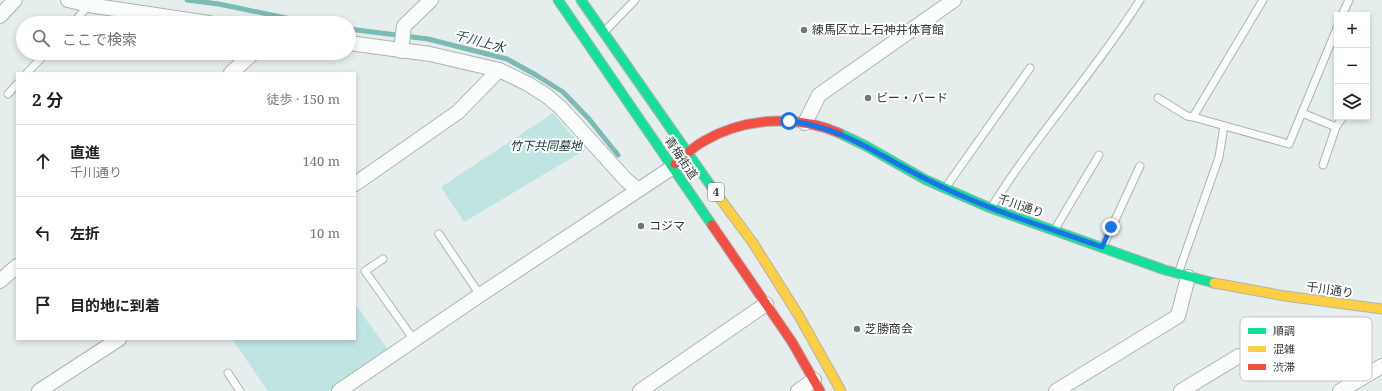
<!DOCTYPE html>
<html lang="ja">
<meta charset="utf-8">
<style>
body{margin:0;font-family:"Noto Serif","Noto Sans JP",serif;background:#f2f2f2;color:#222}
.controls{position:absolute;right:12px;top:12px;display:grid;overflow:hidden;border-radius:0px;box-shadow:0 2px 6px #0003}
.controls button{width:36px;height:36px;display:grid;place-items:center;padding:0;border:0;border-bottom:1px solid #e0e0e0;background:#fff;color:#222;font:20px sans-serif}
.stop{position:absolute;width:12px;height:12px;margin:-9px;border:3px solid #1a73e8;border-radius:50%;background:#fff}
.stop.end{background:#1a73e8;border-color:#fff;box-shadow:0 1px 4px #0008}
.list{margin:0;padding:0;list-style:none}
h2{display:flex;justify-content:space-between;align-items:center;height:52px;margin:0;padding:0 16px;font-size:17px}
h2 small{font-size:13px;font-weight:400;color:#767676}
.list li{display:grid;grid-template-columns:26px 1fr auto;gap:12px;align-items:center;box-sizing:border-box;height:72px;padding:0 16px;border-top:1px solid #e0e0e0}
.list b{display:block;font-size:15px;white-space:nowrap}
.list p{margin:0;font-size:13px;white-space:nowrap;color:#767676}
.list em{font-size:13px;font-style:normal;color:#767676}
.icon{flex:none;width:22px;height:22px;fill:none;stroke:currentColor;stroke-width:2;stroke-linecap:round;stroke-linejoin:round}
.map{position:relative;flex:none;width:1382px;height:391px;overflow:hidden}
.search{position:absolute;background:#fff;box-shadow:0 2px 6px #0003;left:16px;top:16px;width:340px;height:44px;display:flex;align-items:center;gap:10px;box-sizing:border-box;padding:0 14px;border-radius:22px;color:#767676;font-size:15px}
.panel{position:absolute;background:#fff;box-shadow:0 2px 6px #0003;left:16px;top:72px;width:340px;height:268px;border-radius:0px}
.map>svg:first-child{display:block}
.green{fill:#c0e4e2}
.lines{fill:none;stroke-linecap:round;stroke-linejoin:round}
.stream{stroke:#7cbab6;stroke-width:5}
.lane-casing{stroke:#adb3b3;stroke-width:9}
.street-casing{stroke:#adb3b3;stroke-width:16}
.fast-casing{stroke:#adb3b3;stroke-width:11}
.slow-casing{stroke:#adb3b3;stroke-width:11}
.jam-casing{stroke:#adb3b3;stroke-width:11}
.lane{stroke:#fbfcfc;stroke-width:7}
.street{stroke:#fbfcfc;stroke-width:14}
.fast{stroke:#16e098;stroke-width:9}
.slow{stroke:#ffcf43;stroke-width:9}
.jam{stroke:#f24e42;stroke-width:9}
.route{stroke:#1a73e8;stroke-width:5}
.poi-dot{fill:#727877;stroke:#fff;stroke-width:1.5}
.labels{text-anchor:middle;stroke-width:4;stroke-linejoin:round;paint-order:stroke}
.shield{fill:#fff;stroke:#707474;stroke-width:1}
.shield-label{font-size:11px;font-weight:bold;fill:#333938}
.poi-label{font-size:12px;fill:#333938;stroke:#fff;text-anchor:start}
.park-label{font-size:12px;font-style:italic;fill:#073230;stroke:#fff}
.street-label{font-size:12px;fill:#333938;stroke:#fff}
.water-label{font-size:13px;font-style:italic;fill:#1e4544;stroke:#fff}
.key{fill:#fff;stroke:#c2c4c3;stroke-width:1}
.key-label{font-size:11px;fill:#333938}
</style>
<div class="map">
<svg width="1382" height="391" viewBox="0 0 1382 391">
<rect width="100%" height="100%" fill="#e6eeed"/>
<!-- green -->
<g class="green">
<polygon points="553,113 585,150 464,222 441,187"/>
<polygon points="355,304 388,350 328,391 268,391 232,339 355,339"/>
</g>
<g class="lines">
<!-- stream -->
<g class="stream">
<polyline points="187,0 219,4 310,23"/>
<polyline points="349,29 428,39 507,59 536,75 563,92 589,119 618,155"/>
</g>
<defs>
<g id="lane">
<polyline points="1263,0 1193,117 1289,144 1337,28"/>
<polyline points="1342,15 1349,0"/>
<polyline points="73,23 89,5"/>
<polyline points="606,30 635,0"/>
<polyline points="27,73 46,53"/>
<polyline points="8,94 17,84"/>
<polyline points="1158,98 1187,116 1193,117"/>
<polyline points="1302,113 1336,127 1343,117"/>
<polyline points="1323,165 1336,127"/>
<polyline points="946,187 1030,68"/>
<path d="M991,208C1036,135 1095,72 1140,0"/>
<polyline points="1055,229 1099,155"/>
<polyline points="439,234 480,295"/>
<polyline points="1103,246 1140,166"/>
<polyline points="383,259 365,271 414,340"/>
<polyline points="1178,274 1219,157 1224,126"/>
<polyline points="228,373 240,391"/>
</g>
<g id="street">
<polyline points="68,0 89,5 209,23"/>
<polyline points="0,16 15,0"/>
<polyline points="349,43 430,54 499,70 528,84 547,96 561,108 626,180 637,189"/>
<polyline points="401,51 404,26 431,0"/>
<polyline points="231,73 253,53"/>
<polyline points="805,123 819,95 954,0"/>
<polyline points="355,184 458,112 499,70"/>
<polyline points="0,281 17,266"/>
<polyline points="39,391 119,339"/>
<polyline points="339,391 480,295 673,167"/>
<polyline points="640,391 766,304"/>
<polyline points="798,391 814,380"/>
<polyline points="1056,391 1178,316 1188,277"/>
<polyline points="1181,391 1239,356"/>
<polyline points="1340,391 1382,366"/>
</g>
<g id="fast">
<polyline points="558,0 712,225"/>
<polyline points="581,0 713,189"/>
<polyline points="839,133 866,146 926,180 988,207 1165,270 1214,283"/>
</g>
<g id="slow">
<polyline points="713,189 753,243 799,316 841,391"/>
<polyline points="1214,283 1285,296 1382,309"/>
</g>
<g id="jam">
<path d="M675,164C684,156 693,147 704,141C744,118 796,114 839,133"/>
<polyline points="712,225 792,342 820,391"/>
</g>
</defs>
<!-- lane casing -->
<use href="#lane" class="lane-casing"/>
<!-- street casing -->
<use href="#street" class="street-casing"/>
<!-- fast casing -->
<use href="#fast" class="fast-casing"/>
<!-- slow casing -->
<use href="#slow" class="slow-casing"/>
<!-- jam casing -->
<use href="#jam" class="jam-casing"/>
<!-- lane -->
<use href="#lane" class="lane"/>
<!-- street -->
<use href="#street" class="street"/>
<!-- fast -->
<use href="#fast" class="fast"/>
<!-- slow -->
<use href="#slow" class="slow"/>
<!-- jam -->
<use href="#jam" class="jam"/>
</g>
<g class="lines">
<!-- route -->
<path class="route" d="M789,121C843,127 879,156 926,179C982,208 1043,226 1102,247L1111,227"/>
</g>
<!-- markers -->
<g class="poi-dot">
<circle cx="804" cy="30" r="4"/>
<circle cx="868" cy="98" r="4"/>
<circle cx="641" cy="226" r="4"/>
<circle cx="857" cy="329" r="4"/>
</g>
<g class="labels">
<!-- shield labels -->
<rect class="shield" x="708" y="183" width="16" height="18" rx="3"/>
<g class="shield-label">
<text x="716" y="196">4</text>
</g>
<!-- poi labels -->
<g class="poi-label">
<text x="812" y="34">練馬区立上石神井体育館</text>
<text x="876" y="102">ビー・バード</text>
<text x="649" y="230">コジマ</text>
<text x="865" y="333">芝勝商会</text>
</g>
<!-- park labels -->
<g class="park-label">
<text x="546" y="150">竹下共同墓地</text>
</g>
<!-- street labels -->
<g class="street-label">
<text transform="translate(681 158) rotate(56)" y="4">青梅街道</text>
<text transform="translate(1021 206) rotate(19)" y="4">千川通り</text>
<text transform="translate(1330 290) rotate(8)" y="4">千川通り</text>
</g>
<!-- water labels -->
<g class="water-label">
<text transform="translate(480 41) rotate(15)" y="5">千川上水</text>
</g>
</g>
<!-- legend -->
<rect x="1240" y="317" width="132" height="64" rx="6" class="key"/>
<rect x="1248" y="328" width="18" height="6" fill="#16e098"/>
<rect x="1248" y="346" width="18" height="6" fill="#ffcf43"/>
<rect x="1248" y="364" width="18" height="6" fill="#f24e42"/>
<g class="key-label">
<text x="1273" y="335">順調</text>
<text x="1273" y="353">混雑</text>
<text x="1273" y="371">渋滞</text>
</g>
</svg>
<div class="controls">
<button>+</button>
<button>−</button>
<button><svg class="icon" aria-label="layers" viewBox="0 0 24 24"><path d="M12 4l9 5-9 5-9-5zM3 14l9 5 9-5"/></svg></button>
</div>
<div class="stop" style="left:789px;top:121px"></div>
<div class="stop end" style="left:1111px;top:227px"></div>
<div class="search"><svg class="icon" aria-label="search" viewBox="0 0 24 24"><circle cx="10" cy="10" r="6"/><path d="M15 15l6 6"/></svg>ここで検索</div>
<section class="panel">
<h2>2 分<small>徒歩 · 150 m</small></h2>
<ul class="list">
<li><svg class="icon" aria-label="ahead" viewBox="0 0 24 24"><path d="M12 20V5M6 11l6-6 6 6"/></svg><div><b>直進</b><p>千川通り</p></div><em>140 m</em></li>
<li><svg class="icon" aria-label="left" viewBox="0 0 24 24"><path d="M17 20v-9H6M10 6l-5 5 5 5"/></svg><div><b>左折</b></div><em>10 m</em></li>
<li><svg class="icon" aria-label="arrive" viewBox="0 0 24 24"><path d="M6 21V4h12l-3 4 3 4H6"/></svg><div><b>目的地に到着</b></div></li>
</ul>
</section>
</div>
